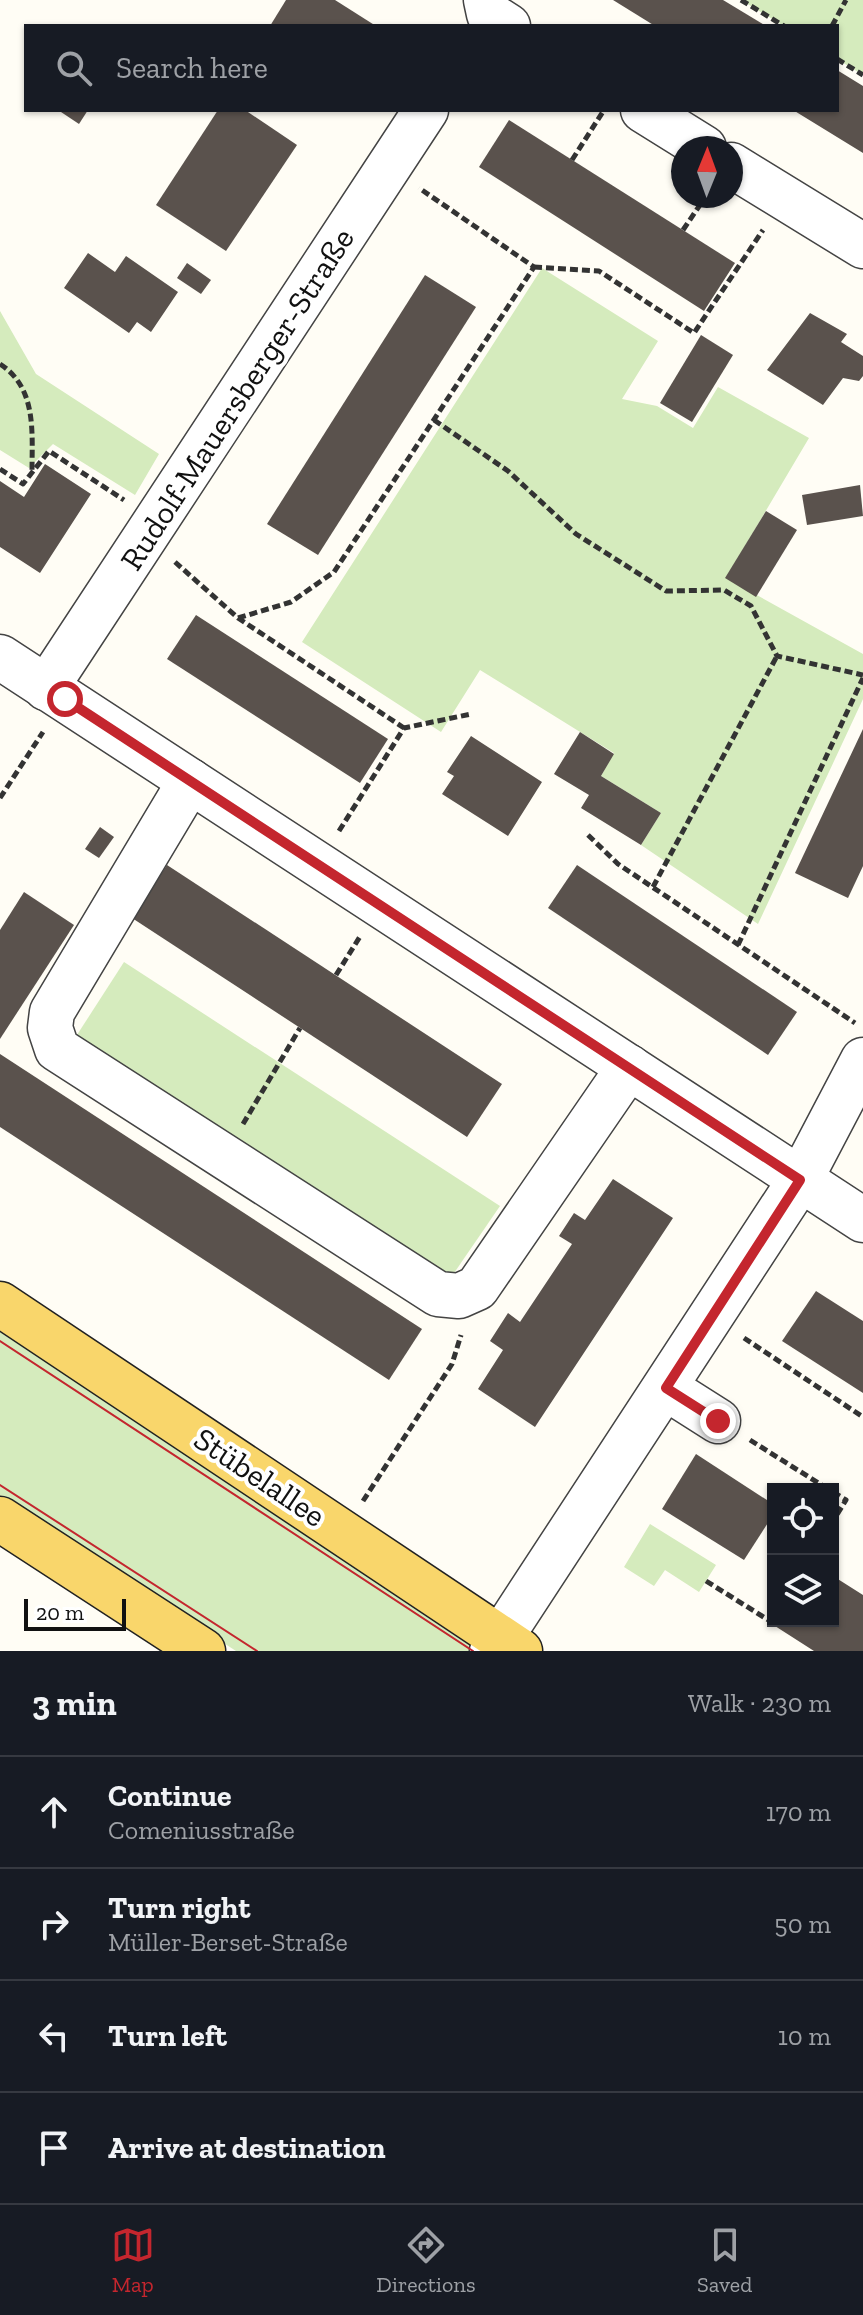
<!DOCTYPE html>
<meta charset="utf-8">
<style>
body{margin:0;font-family:"Zilla Slab",serif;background:#242831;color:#f1f3f6}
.controls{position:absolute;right:24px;bottom:24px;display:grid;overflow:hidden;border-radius:0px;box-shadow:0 2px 6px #0004}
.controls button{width:72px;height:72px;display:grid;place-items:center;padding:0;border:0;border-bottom:2px solid #363941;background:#171b24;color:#f1f3f6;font:40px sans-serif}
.compass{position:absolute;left:671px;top:136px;width:72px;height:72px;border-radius:50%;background:#171b24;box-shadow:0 2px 6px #0004;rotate:1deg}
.scale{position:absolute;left:24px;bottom:20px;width:102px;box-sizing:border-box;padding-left:8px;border:4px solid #111;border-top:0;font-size:22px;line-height:28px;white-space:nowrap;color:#111;-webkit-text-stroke:6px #fff;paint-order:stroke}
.stop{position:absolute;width:24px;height:24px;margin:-18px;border:6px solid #c4262e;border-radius:50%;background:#fff}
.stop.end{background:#c4262e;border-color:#fff;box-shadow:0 2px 8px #0008}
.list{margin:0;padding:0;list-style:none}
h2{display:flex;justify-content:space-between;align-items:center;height:104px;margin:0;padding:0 32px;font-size:34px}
h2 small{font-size:26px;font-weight:400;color:#9ea1a6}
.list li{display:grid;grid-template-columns:52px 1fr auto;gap:24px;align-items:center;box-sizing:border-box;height:112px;padding:0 32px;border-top:2px solid #363941}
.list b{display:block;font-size:30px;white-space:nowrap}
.list p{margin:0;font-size:26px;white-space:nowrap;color:#9ea1a6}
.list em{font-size:26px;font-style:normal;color:#9ea1a6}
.icon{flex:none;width:44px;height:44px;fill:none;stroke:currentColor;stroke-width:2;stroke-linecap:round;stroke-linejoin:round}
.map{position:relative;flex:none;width:863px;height:1651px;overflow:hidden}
.search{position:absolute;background:#171b24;box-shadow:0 2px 6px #0004;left:24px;right:24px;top:24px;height:88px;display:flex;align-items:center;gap:20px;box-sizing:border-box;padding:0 28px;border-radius:0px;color:#9ea1a6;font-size:30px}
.sheet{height:552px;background:#171b24}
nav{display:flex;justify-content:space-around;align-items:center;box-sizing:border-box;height:112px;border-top:2px solid #363941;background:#171b24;font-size:22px;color:#9ea1a6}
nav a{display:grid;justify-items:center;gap:4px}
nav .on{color:#c4262e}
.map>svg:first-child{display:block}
.green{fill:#d5ebbd}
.building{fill:#5a524d}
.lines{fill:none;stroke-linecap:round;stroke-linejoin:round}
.minor-casing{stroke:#444;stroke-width:47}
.major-casing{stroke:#222;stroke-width:47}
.path{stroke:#333;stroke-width:5;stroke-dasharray:8 4;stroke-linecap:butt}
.minor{stroke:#fff;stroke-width:44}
.major{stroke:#f9d66b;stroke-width:44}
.tram{stroke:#c4262e;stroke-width:2}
.route{stroke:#c4262e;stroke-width:10}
.labels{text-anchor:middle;stroke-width:8;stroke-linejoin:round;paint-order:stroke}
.street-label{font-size:32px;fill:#111;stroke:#fff}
</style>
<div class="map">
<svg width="863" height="1651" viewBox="0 0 863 1651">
<rect width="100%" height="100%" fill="#fffdf5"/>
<!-- green -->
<g class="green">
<polygon points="741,0 863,0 863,75 837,59 837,26 784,26"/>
<polygon points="542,268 658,341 622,399 657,406 693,428 718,387 809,438 726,578 863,654 863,699 758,924 641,845 661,813 601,776 614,753 480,670 441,732 302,642"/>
<polygon points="0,311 36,374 159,454 135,495 53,444 29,468 0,450"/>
<polygon points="124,962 500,1206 452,1276 75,1038"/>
<polygon points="0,1330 491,1651 236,1651 0,1497"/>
<polygon points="650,1524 716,1565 699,1592 665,1570 654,1586 624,1567"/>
</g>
<!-- building -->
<g class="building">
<polygon points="286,0 335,0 376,26 270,26"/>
<polygon points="613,0 723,0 766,26 655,26"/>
<polygon points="837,70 863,86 863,153 793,110 837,110"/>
<polygon points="58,110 88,110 79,124"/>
<polygon points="218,110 245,110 297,145 226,251 156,205"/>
<polygon points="509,120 735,263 704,311 479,167"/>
<polygon points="88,253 115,272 126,256 178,292 151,332 137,322 129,333 64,288"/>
<polygon points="187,263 211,280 201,294 177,278"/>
<polygon points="425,275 476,307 318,555 267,524"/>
<polygon points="810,313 847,334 841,342 863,356 863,376 859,381 843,378 823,405 767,370"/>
<polygon points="701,335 733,355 692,422 660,403"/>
<polygon points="45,464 91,494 40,573 0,547 0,481 24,497"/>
<polygon points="860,485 863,516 807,525 802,495"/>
<polygon points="766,511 797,530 756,597 725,578"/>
<polygon points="196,615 388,739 360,783 167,659"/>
<polygon points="863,729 863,866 848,898 795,873"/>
<polygon points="580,732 614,754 601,776 661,813 641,845 581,808 589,795 554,774"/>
<polygon points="471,736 542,782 508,836 442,794 454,776 447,772"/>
<polygon points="100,827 114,837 99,858 85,849"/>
<polygon points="167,865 502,1084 467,1137 132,918"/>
<polygon points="577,865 797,1012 768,1055 548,908"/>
<polygon points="24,892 74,925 0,1039 0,930"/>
<polygon points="0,1054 422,1329 389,1380 0,1127"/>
<polygon points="613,1179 673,1218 535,1427 478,1389 503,1350 490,1341 508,1313 520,1322 572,1244 559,1236 574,1213 585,1220"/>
<polygon points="816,1291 863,1321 863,1393 782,1341"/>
<polygon points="696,1454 773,1504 773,1515 744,1560 662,1509"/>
<polygon points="833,1576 863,1595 863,1651 814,1651 775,1626 778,1621 833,1621"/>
</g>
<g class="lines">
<defs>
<g id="minor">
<polyline points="486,0 489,14 508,26"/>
<polyline points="643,110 704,148"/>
<polyline points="731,165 863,246"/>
<polyline points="0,657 863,1220"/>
<polyline points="46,688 426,110"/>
<polyline points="190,781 52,1012 50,1028 57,1049 438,1294 459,1296 477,1288 629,1067"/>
<polyline points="666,1388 718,1421"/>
<polyline points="492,1651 800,1180 863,1060"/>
</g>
<g id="major">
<polyline points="0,1304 520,1651"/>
<polyline points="0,1519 203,1651"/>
</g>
</defs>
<!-- minor casing -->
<use href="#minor" class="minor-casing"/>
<!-- major casing -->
<use href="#major" class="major-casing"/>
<!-- path -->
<g class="path">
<polyline points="741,0 784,26"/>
<polyline points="832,26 846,0"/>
<polyline points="837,59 863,75"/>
<polyline points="572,160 604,110"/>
<polyline points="683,230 706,196"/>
<polyline points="534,267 599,271 694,333 763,230"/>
<path d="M0,364C37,388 32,432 32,472"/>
<polyline points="434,420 508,471 576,534 666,591 724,590 751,606 777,656 863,675"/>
<polyline points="0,469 23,484 49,451 124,500"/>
<polyline points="175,562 238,618 404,728"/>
<polyline points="238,618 291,602 334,572 534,267 419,188"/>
<polyline points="0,798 43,732"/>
<polyline points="339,831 404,728 471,714"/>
<polyline points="588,835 618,864 855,1023"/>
<polyline points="653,887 777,656"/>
<polyline points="738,945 863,678"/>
<polyline points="336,975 361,935"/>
<polyline points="243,1124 300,1028"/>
<polyline points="744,1338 863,1417"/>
<polyline points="750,1440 828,1489"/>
<polyline points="833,1492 846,1500 833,1521"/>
<polyline points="363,1501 452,1364 461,1335"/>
<polyline points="706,1581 770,1621 773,1616"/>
</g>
<!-- minor -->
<use href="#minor" class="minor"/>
<!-- major -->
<use href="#major" class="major"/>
<!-- tram -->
<g class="tram">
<polyline points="0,1341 473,1651"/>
<polyline points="0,1485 257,1651"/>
</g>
</g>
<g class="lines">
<!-- route -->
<polyline class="route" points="65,699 800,1180 666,1388 718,1421"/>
</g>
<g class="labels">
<!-- street labels -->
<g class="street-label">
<text transform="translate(237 399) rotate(-57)" y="11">Rudolf-Mauersberger-Straße</text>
<text transform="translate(260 1477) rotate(34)" y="11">Stübelallee</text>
</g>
</g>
</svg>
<div class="controls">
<button><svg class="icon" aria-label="locate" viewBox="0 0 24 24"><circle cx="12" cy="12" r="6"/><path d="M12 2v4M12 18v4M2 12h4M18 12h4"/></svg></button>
<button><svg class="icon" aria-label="layers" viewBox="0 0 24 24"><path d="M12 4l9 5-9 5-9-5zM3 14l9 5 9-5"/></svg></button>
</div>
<svg class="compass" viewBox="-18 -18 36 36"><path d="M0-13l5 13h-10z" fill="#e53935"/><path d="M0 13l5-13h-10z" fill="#9ea1a6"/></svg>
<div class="scale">20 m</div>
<div class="stop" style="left:65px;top:699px"></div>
<div class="stop end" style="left:718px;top:1421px"></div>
<div class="search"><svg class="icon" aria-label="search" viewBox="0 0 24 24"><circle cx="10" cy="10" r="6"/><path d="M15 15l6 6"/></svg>Search here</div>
</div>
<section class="sheet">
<h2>3 min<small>Walk · 230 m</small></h2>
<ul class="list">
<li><svg class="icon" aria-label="ahead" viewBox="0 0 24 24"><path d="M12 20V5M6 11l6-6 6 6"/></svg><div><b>Continue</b><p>Comeniusstraße</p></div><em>170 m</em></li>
<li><svg class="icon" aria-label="right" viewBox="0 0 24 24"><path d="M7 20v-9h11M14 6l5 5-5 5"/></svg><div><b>Turn right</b><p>Müller-Berset-Straße</p></div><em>50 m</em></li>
<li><svg class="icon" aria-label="left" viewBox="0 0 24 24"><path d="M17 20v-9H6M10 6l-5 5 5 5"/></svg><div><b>Turn left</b></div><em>10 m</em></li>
<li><svg class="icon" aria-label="arrive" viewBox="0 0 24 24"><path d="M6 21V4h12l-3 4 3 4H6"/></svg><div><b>Arrive at destination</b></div></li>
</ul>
</section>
<nav>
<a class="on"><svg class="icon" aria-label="map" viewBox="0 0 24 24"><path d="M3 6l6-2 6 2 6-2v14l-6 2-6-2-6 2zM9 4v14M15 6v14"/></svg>Map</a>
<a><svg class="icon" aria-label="directions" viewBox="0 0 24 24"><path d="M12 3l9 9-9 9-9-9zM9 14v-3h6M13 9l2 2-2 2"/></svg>Directions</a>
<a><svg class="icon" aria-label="saved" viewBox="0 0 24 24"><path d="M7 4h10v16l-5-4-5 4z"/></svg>Saved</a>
</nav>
